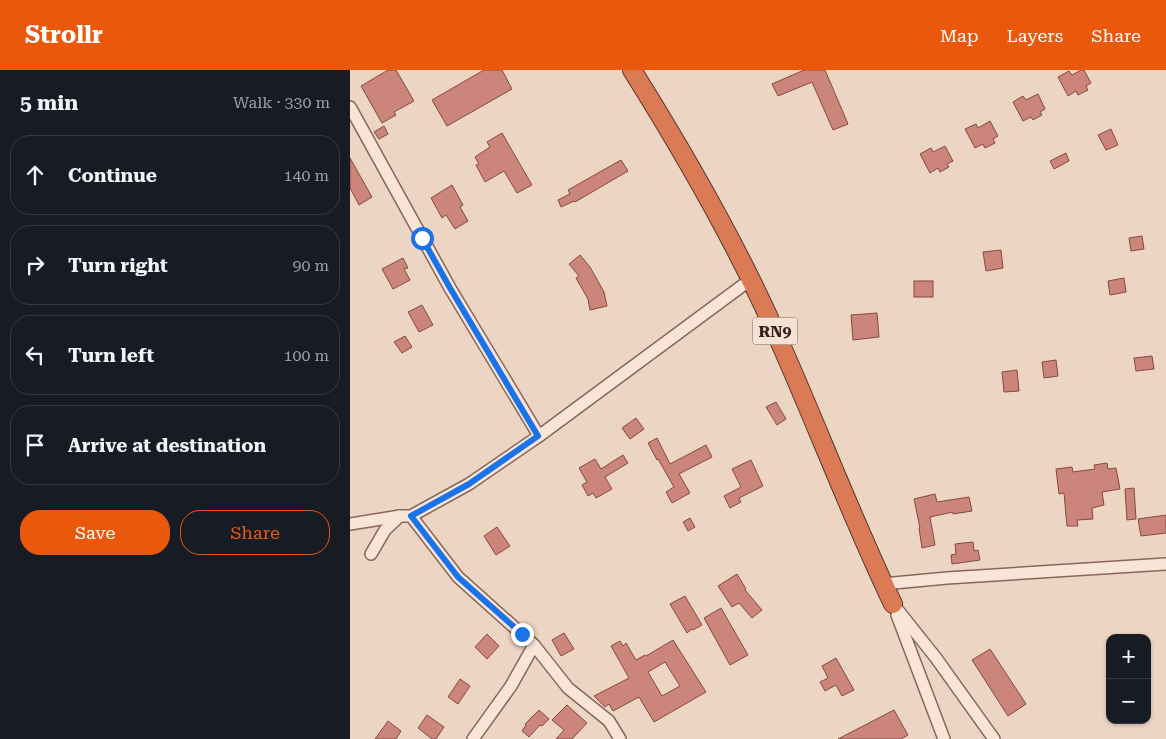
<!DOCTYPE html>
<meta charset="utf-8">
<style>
body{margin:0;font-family:"Roboto Serif",serif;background:#242831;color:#f1f3f6}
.controls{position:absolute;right:15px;bottom:15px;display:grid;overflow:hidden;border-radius:10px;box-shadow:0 1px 4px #0004}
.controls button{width:45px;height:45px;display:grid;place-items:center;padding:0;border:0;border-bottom:1px solid #363941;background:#171b24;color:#f1f3f6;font:25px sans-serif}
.stop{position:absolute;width:15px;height:15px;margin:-11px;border:4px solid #1a73e8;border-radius:50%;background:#fff}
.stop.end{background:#1a73e8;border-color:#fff;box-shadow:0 1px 5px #0008}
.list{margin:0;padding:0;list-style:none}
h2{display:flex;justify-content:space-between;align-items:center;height:65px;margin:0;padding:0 20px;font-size:21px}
h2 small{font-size:16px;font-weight:400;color:#9ea1a6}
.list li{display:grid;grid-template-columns:32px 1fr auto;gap:15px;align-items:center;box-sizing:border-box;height:80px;margin:0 10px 10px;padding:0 10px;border:1px solid #363941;border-radius:20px}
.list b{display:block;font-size:19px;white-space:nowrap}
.list em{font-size:16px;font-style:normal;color:#9ea1a6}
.actions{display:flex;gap:10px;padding:15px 20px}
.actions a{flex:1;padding:11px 0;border:1px solid #ea580c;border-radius:20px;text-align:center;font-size:18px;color:#ea580c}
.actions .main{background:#ea580c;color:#fff}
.icon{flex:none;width:28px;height:28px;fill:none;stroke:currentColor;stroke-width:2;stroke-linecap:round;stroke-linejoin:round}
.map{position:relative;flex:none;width:816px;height:669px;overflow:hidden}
header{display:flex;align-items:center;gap:30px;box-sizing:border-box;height:70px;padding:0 25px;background:#ea580c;color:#fff}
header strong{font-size:24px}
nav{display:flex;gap:28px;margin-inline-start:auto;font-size:18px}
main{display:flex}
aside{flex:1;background:#171b24}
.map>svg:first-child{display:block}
.building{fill:#cb857a;stroke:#864941;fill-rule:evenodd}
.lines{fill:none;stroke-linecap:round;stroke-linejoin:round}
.minor-casing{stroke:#88665b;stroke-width:14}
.highway-casing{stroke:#56362f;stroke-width:20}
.minor{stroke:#f8e5d7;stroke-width:11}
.highway{stroke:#db7b56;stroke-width:18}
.route{stroke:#1a73e8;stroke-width:6}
.labels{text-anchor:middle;stroke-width:4.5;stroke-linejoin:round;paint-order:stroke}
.shield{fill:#f5e2d3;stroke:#715c54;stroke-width:1}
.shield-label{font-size:16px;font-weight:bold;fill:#38231e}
</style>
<header>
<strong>Strollr</strong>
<nav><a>Map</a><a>Layers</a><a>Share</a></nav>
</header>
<main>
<aside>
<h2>5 min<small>Walk · 330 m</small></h2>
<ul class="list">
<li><svg class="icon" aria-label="ahead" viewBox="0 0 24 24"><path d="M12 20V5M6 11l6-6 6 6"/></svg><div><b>Continue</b></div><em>140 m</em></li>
<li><svg class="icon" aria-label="right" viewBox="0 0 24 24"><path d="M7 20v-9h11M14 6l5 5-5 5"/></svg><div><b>Turn right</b></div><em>90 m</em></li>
<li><svg class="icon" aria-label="left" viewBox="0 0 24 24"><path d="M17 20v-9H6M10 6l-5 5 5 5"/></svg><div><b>Turn left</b></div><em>100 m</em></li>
<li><svg class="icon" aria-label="arrive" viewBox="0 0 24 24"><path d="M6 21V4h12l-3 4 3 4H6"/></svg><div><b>Arrive at destination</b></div></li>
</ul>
<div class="actions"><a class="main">Save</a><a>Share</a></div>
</aside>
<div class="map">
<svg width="816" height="669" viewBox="0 0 816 669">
<rect width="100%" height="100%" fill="#edd5c4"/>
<!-- building -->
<g class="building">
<polygon points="38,0 46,0 64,31 44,42 46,45 32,53 11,16"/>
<polygon points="134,0 152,0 162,19 97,56 82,30"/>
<polygon points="454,0 475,0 498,54 483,60 462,12 428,26 422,14"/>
<polygon points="731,0 734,0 741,13 736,16 738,20 728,25 726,21 718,26 708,7 719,1 722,5"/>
<polygon points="688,24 695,39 690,42 692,45 683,50 681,47 673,51 663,32 673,26 676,30"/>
<polygon points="640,51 648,66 643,69 645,73 635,78 633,74 625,78 615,59 626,54 628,58"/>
<polygon points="34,56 38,64 29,69 24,62"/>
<polygon points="761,59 768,75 756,80 748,65"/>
<polygon points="152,63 182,115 167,123 154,101 135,112 126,95 129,94 125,87 140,77 137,72"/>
<polygon points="595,76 603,91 597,94 599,97 590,102 588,98 580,103 570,84 581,78 583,82"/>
<polygon points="716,83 719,91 704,99 700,91"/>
<polygon points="0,88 22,127 9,135 0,118"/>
<polygon points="271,90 278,101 225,132 224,131 211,137 208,130 220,124 218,120"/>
<polygon points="102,115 113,135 110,137 118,151 105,159 96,145 92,148 81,128"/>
<polygon points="792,166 794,179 781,181 779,168"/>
<polygon points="651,180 653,198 636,201 633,182"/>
<polygon points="230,185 240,197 254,222 257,236 240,240 238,229 226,208 229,206 219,194"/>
<polygon points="53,188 58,198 54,199 60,210 43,219 32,199"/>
<polygon points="774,208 776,222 760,225 758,211"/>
<rect x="564" y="211" width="19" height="16"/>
<polygon points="72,235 83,255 69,262 58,242"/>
<polygon points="527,243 529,267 503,270 501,245"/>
<polygon points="55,266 62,277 52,283 44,272"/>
<polygon points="802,286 804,299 786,301 784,288"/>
<polygon points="706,290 708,306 694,308 692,292"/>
<polygon points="667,300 669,321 654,322 652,302"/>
<polygon points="426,332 436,349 427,355 416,337"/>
<polygon points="286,348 294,359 280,369 272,358"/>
<polygon points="307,368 320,394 356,375 362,387 329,404 340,423 322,433 316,422 324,417 308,389 307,390 298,373"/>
<polygon points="273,385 278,393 255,407 262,419 246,428 243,423 238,426 232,415 237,412 229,398 245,389 251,399"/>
<polygon points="401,390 413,416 389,428 391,432 380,438 374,426 391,417 382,399"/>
<polygon points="757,393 758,399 766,398 770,419 752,422 754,435 742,438 743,449 727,450 728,456 717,456 714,423 709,424 706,399 722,397 723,402 745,399 744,395"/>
<polygon points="784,418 786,449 777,450 775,419"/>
<polygon points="585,424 587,432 619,427 622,441 603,444 603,442 580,447 585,475 572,478 569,458 570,458 564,429"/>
<polygon points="816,445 816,463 791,466 788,449"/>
<polygon points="340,448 345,457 338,461 333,452"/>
<polygon points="147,457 160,476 146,485 134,466"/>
<polygon points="623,472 624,481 628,480 630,490 602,494 601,485 606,484 605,474"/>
<polygon points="387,504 396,519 395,520 412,540 402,548 389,533 382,537 368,516"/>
<polygon points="335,526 352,555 343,560 342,559 337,563 320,534"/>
<polygon points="371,538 398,585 380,595 354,548"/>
<polygon points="214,563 224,579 211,586 202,570"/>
<polygon points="137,564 149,576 137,589 125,577"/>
<path d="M323,570L356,622L304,652L289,627L263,641L259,634L255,637L244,626L279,608L261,576L270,571L273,576L276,573L286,590L295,585L296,586ZM315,592L330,616L312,626L298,602Z"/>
<polygon points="640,579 676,634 658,646 622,590"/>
<polygon points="486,588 504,620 492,626 486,615 475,621 470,612 478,608 472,596"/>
<polygon points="110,609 120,616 108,634 98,627"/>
<polygon points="217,635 237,653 222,669 206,669 214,660 202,650"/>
<polygon points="189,640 199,649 192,656 190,655 179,667 172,661 176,655 175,654"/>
<polygon points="544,640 558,665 551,669 488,669"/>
<polygon points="77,645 94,657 86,669 82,669 68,658"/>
<polygon points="38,651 51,661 46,669 25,669"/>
</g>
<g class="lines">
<defs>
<g id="minor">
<polyline points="0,37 100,218 189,366"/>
<polyline points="61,446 108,507 184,575 218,618 259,651 270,669"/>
<polyline points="0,454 50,446 61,446 119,414 189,366 400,210"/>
<polyline points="21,484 35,460 50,446"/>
<polyline points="533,514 597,508 816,494"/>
<polyline points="543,534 586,588 644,669"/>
<polyline points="547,545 594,669"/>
<polyline points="123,669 161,616 184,575"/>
</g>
<path id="highway" d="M282,0C334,83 384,169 424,259C465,350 500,444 543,534"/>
</defs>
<!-- minor casing -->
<use href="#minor" class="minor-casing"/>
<!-- highway casing -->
<use href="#highway" class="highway-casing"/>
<!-- minor -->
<use href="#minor" class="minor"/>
<!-- highway -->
<use href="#highway" class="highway"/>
</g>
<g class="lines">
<!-- route -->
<polyline class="route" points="72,168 100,218 188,366 119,414 61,446 108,507 172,564"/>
</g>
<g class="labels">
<!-- shield labels -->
<rect class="shield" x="402.5" y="247.5" width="45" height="27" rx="4"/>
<g class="shield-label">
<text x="425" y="267">RN9</text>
</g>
</g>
</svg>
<div class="controls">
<button>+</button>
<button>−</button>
</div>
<div class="stop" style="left:72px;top:168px"></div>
<div class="stop end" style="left:172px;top:564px"></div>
</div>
</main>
